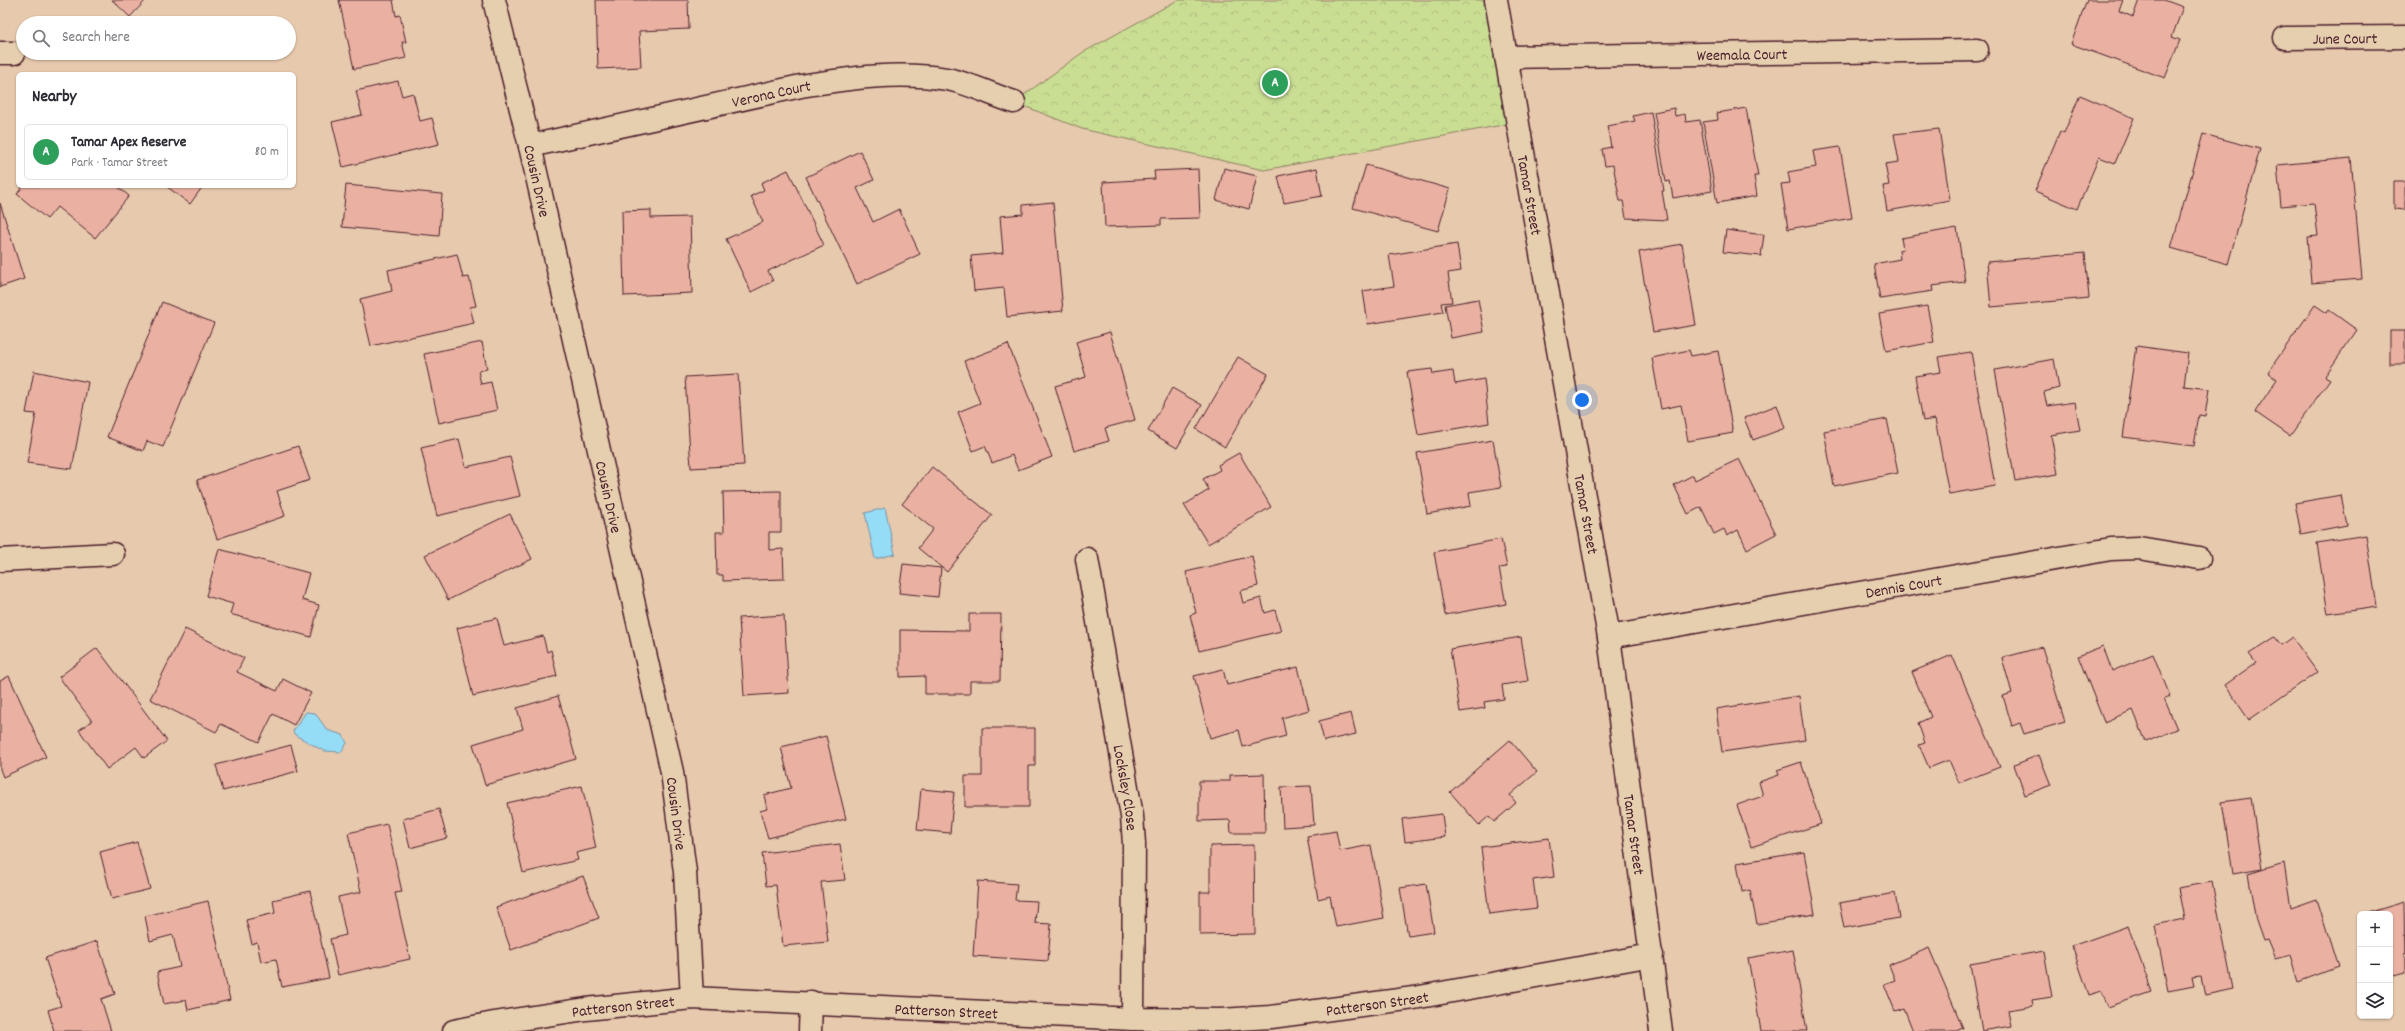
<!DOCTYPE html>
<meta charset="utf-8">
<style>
body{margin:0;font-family:Dekko,sans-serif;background:#f2f2f3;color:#2b2b33}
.controls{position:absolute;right:12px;bottom:12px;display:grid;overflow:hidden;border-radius:6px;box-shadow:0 1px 3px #0004}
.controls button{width:36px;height:36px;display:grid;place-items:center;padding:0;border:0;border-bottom:1px solid #e1e1e2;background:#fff;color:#2b2b33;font:20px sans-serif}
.you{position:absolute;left:1582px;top:400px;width:14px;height:14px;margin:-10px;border:3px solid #fff;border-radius:50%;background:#1a73e8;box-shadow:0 0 0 6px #1a73e833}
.badge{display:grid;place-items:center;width:26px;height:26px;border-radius:50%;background:#ea580c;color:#fff;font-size:13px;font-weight:700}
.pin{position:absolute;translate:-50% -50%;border:2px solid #fff;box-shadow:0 1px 4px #0006}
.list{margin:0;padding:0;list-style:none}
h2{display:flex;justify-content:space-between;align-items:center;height:52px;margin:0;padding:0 16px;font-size:17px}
h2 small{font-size:13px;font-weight:400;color:#7c7c81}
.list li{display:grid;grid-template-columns:26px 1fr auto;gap:12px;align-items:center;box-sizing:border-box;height:56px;margin:0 8px 8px;padding:0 8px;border:1px solid #e1e1e2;border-radius:6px}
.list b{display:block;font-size:15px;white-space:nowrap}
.list p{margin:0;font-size:13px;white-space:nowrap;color:#7c7c81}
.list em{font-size:13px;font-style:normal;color:#7c7c81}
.icon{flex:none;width:22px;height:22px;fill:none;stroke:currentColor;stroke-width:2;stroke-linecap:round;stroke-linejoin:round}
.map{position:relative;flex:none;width:2405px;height:1031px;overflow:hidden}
.search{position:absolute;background:#fff;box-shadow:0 1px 3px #0004;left:16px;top:16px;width:280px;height:44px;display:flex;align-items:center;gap:10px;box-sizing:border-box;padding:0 14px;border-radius:22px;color:#7c7c81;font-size:15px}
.panel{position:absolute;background:#fff;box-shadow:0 1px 3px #0004;left:16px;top:72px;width:280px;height:116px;border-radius:6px}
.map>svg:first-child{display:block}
.park{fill:url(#park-crowns);stroke:#8a7e5f}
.water{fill:#95ddf6;stroke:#7791a5}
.building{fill:#eab1a3;stroke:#4a1f2b}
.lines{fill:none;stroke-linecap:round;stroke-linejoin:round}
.street-casing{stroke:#4a1f2b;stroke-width:25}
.street{stroke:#e6cfaf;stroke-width:22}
.labels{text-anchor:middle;stroke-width:4;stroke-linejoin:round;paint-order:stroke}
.street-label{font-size:16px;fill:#4a1f2b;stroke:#e6cfaf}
</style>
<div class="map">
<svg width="2405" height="1031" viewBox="0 0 2405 1031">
<defs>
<pattern id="park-crowns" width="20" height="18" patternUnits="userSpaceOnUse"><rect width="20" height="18" fill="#c9de93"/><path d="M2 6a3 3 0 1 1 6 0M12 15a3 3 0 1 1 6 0" fill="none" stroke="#aebe7f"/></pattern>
</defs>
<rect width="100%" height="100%" fill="#e7c9ad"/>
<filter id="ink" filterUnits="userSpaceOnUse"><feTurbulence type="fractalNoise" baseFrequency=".025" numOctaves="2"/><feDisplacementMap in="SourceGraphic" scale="8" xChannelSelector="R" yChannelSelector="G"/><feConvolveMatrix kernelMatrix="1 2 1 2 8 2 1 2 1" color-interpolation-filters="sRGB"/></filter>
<g filter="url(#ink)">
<!-- park -->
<polygon class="park" points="1178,0 1496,0 1518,122 1264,170 1082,129 1014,102 1082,53"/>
<!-- water -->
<g class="water">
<polygon points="885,508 895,554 875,559 865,513"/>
<polygon points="306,712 315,713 327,730 343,735 347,743 341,752 324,751 295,735 293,731"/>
</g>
<!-- building -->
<g class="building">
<polygon points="112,0 146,0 130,17"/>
<polygon points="339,0 393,0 396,16 400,15 406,42 402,42 406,58 354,69"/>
<polygon points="596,0 688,0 689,29 639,31 641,67 598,69"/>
<polygon points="2087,0 2123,0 2119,11 2133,17 2139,0 2164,0 2183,7 2172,37 2180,40 2165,78 2071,44"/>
<polygon points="398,81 402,96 413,93 420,121 432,118 439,144 343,167 332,122 362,115 356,91"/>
<polygon points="2080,95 2134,118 2115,163 2099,157 2077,209 2035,191 2060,131 2064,133"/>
<polygon points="1674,108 1675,116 1685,114 1686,122 1700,120 1712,191 1673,198 1670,181 1666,182 1654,112"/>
<polygon points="1746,108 1758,176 1754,176 1757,196 1717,203 1703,122 1718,120 1717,113"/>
<polygon points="1651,112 1664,191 1662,191 1667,220 1626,218 1623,201 1620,201 1613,165 1605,166 1602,149 1611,147 1607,126 1635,121 1633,116"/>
<polygon points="1939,129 1950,200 1887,211 1883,186 1889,185 1885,164 1899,162 1894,134"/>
<polygon points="2203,134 2260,149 2228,264 2171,248"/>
<polygon points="1840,147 1852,218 1788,229 1781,184 1790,183 1788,172 1816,167 1813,151"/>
<polygon points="860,151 874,180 857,188 873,222 899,209 920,254 857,284 806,177"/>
<polygon points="2351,158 2362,279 2311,283 2307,237 2318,236 2314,203 2281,206 2277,165"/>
<polygon points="1366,165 1450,189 1438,231 1353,208"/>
<polygon points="1224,168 1257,176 1249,209 1216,200"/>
<polygon points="1317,168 1322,196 1284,203 1278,176"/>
<polygon points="1198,169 1200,218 1161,219 1161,225 1105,227 1103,182 1155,179 1154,171"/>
<polygon points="788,170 824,245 768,271 773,281 751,292 726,239 763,222 751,196 764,190 761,183"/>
<polygon points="2394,182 2405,182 2405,210 2394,209"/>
<polygon points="346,185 442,194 439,236 342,227"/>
<polygon points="23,186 117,186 129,196 95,238 57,207 47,219 17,194"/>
<polygon points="166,186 203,186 190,204"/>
<polygon points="1053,202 1063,311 1007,317 1004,288 974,291 971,256 1003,253 1000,216 1023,214 1023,205"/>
<polygon points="0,203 24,279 0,287"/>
<polygon points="651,210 651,218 690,217 692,293 624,296 622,211"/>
<polygon points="1957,228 1965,282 1932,286 1933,291 1880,299 1874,264 1900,259 1899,250 1903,249 1901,238"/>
<polygon points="1726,230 1764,235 1761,256 1723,252"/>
<polygon points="1457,244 1461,271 1448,273 1452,302 1441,303 1443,312 1368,324 1363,291 1394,286 1389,255"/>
<polygon points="1682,244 1696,325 1653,332 1639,252"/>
<polygon points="2085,253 2089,298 1991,307 1987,262"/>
<polygon points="457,254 463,278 469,277 476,306 470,307 474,323 371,346 360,299 392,291 388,270"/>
<polygon points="1478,299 1484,332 1451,338 1445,305"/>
<polygon points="162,302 214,323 163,447 147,441 143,451 107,437"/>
<polygon points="2315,305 2327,313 2329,310 2357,330 2325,376 2330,379 2290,436 2255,412 2277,379 2268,372"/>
<polygon points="1927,306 1934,342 1886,351 1879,314"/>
<rect x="2390" y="331" width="15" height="33"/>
<polygon points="1110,332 1135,420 1105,428 1109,441 1074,451 1055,386 1086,377 1076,342"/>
<polygon points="482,342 487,369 478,371 481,384 491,382 497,410 439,423 424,354"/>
<polygon points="1008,344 1052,457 1018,470 1012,455 992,463 985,446 973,451 958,412 980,403 964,361"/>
<polygon points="2136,346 2188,353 2184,386 2209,389 2205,416 2199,415 2194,446 2123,437"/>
<polygon points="1689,350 1691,356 1718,351 1733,433 1688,441 1681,405 1661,409 1652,358"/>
<polygon points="1971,352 1995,486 1949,494 1935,419 1923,421 1915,376 1941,372 1938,357"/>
<polygon points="1238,357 1268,374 1225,447 1196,429"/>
<polygon points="2054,359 2059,388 2044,392 2047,406 2075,402 2080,430 2051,435 2058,474 2015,481 1995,370"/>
<polygon points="1432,369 1433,374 1453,371 1455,384 1484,379 1489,423 1418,435 1407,372"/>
<polygon points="34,371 88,382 72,469 27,463 36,414 26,413"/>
<polygon points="738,374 744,465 691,468 685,377"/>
<polygon points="1172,388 1202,405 1177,448 1148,431"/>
<polygon points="1777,405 1785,428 1753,440 1744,418"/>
<polygon points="1887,419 1898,473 1834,486 1824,431"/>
<polygon points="459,439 466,467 510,457 520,496 437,516 421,448"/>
<polygon points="1493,440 1501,487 1469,492 1471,506 1427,514 1417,453"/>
<polygon points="298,446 310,480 277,491 285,516 217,539 197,480"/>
<polygon points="1239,453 1271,507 1208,544 1184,505 1209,490 1203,479 1220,470 1218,465"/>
<polygon points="1739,459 1776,534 1747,549 1738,530 1727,536 1724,529 1714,534 1701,507 1688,514 1674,485 1693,475 1695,480"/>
<polygon points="932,467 992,515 947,572 918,548 933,529 902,504"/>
<polygon points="781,491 781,532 769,532 769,550 783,549 784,579 723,581 723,575 717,575 716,532 724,532 723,492"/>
<polygon points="2341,495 2347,525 2301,534 2295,503"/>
<polygon points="510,514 532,559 448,600 425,555"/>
<polygon points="2366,535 2377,607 2328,614 2317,543"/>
<polygon points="1501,539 1507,567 1499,568 1506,604 1445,615 1434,552"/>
<polygon points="219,549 309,573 302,600 319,605 311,637 230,614 233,604 206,596"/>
<polygon points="1252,556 1258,586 1240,591 1243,603 1261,598 1265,613 1275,610 1281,631 1199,651 1190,615 1196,613 1186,572"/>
<polygon points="903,564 941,568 938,597 899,593"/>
<polygon points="969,614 1001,614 1000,681 970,681 970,694 925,694 925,676 900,677 900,630 969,631"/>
<polygon points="784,615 789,693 744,696 739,618"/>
<polygon points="497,618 504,646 543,636 547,652 551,650 557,676 473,696 457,628"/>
<polygon points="185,629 244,658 237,672 277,691 283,679 311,693 294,725 273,714 259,742 221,724 216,732 150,699"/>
<polygon points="1521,637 1528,681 1502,685 1504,699 1484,702 1485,708 1460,712 1450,649"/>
<polygon points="2275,637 2281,645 2292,637 2317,672 2249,720 2225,685 2256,663 2249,654"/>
<polygon points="2103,646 2112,671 2153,654 2170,696 2164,698 2177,729 2146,742 2133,710 2104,722 2078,656"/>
<polygon points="2042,647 2065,722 2024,734 2020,723 2012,726 2003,696 2012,693 2002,658"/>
<polygon points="97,648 167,741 144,758 136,747 107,769 79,730 92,721 59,677"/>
<polygon points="1952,655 2000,767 1959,783 1949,760 1929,768 1919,745 1925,743 1918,723 1931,717 1912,672"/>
<polygon points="1298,667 1309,710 1282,718 1286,736 1243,747 1239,730 1210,738 1194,676 1223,669 1227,685"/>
<polygon points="9,676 46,757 3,777 0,769 0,681"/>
<polygon points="558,696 576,759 485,785 473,744 523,729 517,708"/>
<polygon points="1799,696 1805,740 1722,752 1716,709"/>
<polygon points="1351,713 1356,734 1324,741 1319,721"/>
<polygon points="982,728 1035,728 1035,766 1029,766 1029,807 965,807 965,776 982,776"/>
<polygon points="826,736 846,819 768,838 760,811 767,809 764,795 791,788 781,747"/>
<polygon points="1510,740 1537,772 1510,795 1516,803 1494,822 1489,816 1479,825 1450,792"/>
<polygon points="291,745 298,771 223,791 216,765"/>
<polygon points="2039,755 2051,785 2025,795 2014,765"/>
<polygon points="1801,762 1821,824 1751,847 1737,805 1763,796 1759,782 1779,775 1777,770"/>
<polygon points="1264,774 1265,833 1231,833 1230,820 1199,821 1199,781 1230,781 1230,775"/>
<polygon points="582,786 596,848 576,853 578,860 523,873 507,803"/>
<polygon points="1311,786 1314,825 1283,827 1281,787"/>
<polygon points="921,789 954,792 950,833 917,830"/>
<polygon points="2251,798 2262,869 2233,874 2222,802"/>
<polygon points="439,809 447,838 410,848 403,819"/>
<polygon points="1442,814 1445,837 1405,842 1402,819"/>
<polygon points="387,824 402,892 395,893 410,959 338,975 330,939 346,935 338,897 361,892 348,833"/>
<polygon points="1336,831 1340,851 1371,845 1384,918 1336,927 1330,896 1318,899 1307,836"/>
<polygon points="1549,838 1554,877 1533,880 1537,908 1489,914 1481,847"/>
<polygon points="137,842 150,889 112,899 100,852"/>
<polygon points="840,844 845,880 821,882 828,942 783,946 776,885 766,886 762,853"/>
<polygon points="1254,845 1255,934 1200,935 1200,892 1210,892 1210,846"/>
<polygon points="1804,852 1815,914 1757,924 1750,890 1742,892 1737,863"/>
<polygon points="2284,863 2291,908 2317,899 2338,967 2298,982 2290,955 2275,959 2267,940 2263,941 2256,921 2248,874"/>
<polygon points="583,876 599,918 511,950 496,907"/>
<polygon points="978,881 1017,884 1015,900 1037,901 1035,923 1051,924 1048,961 973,956"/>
<polygon points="2212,882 2233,989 2205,995 2201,976 2192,977 2194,986 2168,991 2155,925 2184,919 2178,888"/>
<polygon points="1426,884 1434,932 1408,936 1400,888"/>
<polygon points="310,891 329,978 282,987 276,959 261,962 257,942 252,944 246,920 275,913 273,900"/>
<polygon points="1895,893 1899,918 1844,928 1839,903"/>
<polygon points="208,901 230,1000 188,1010 186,1000 164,1004 157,972 180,967 173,935 150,941 145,916"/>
<polygon points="2404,902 2405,974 2390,978 2390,914 2364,914"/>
<polygon points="2128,926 2152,992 2108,1007 2102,991 2089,995 2072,946"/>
<polygon points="97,941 115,994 101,999 111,1031 54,1031 48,1010 61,1006 45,958"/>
<polygon points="1929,948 1963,1028 1956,1031 1913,1031 1904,1008 1895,1011 1884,984 1895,980 1889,965"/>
<polygon points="1793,950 1807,1031 1761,1031 1748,958"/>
<polygon points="2044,951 2052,997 2032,1000 2033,1006 2008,1010 2011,1026 1982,1031 1970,964"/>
</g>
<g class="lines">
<defs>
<g id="street">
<path id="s1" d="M494,0L530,146L672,772L685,872L692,998"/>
<path id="s2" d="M1496,0L1609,637L1661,1031"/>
<path id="s3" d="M2285,38L2405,37"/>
<polyline points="0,53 14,53"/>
<path id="s4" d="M1506,57L1977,50"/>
<path id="s5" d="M530,146L801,86C850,78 899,71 947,79C969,83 992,95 1014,102"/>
<path id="s6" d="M1087,559L1132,816L1134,844L1133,1019"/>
<polyline points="0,560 113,554"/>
<path id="s7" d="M1609,637L2111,549L2139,548L2199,558"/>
<path id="s8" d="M454,1031L494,1023L586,1009L692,998L1133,1019L1220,1020L1271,1017L1414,998L1652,955"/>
<polyline points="810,1031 811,1002"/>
</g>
</defs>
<!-- street casing -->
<use href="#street" class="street-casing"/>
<!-- street -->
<use href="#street" class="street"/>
</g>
</g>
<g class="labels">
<!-- street labels -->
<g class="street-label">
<text dy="6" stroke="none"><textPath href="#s3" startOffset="60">June Court</textPath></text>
<text dy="6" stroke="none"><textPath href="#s4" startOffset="236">Weemala Court</textPath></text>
<text dy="6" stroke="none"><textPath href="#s5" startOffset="247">Verona Court</textPath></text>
<text dy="6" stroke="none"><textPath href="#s1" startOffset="186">Cousin Drive</textPath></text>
<text dy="6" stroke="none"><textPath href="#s2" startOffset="198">Tamar Street</textPath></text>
<text dy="6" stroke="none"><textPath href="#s1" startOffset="510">Cousin Drive</textPath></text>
<text dy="6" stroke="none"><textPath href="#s2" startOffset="522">Tamar Street</textPath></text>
<text dy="6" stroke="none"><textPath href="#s7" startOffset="299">Dennis Court</textPath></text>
<text dy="6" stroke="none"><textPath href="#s6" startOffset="232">Locksley Close</textPath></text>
<text dy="6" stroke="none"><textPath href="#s1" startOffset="834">Cousin Drive</textPath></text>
<text dy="6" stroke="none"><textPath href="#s2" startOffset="846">Tamar Street</textPath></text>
<text dy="6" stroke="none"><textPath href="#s8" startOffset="927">Patterson Street</textPath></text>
<text dy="6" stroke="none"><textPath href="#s8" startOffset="171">Patterson Street</textPath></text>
<text dy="6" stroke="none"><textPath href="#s8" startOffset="495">Patterson Street</textPath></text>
</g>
</g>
</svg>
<div class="controls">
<button>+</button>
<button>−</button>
<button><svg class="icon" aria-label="layers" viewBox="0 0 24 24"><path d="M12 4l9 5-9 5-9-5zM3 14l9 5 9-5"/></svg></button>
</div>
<div class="you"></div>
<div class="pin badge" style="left:1275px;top:83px;background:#2e9e5b">A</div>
<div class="search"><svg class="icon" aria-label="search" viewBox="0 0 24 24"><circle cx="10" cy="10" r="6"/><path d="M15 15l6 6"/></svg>Search here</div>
<section class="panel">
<h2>Nearby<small></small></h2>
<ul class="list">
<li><span class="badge" style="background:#2e9e5b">A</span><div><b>Tamar Apex Reserve</b><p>Park · Tamar Street</p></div><em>80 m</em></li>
</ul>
</section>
</div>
